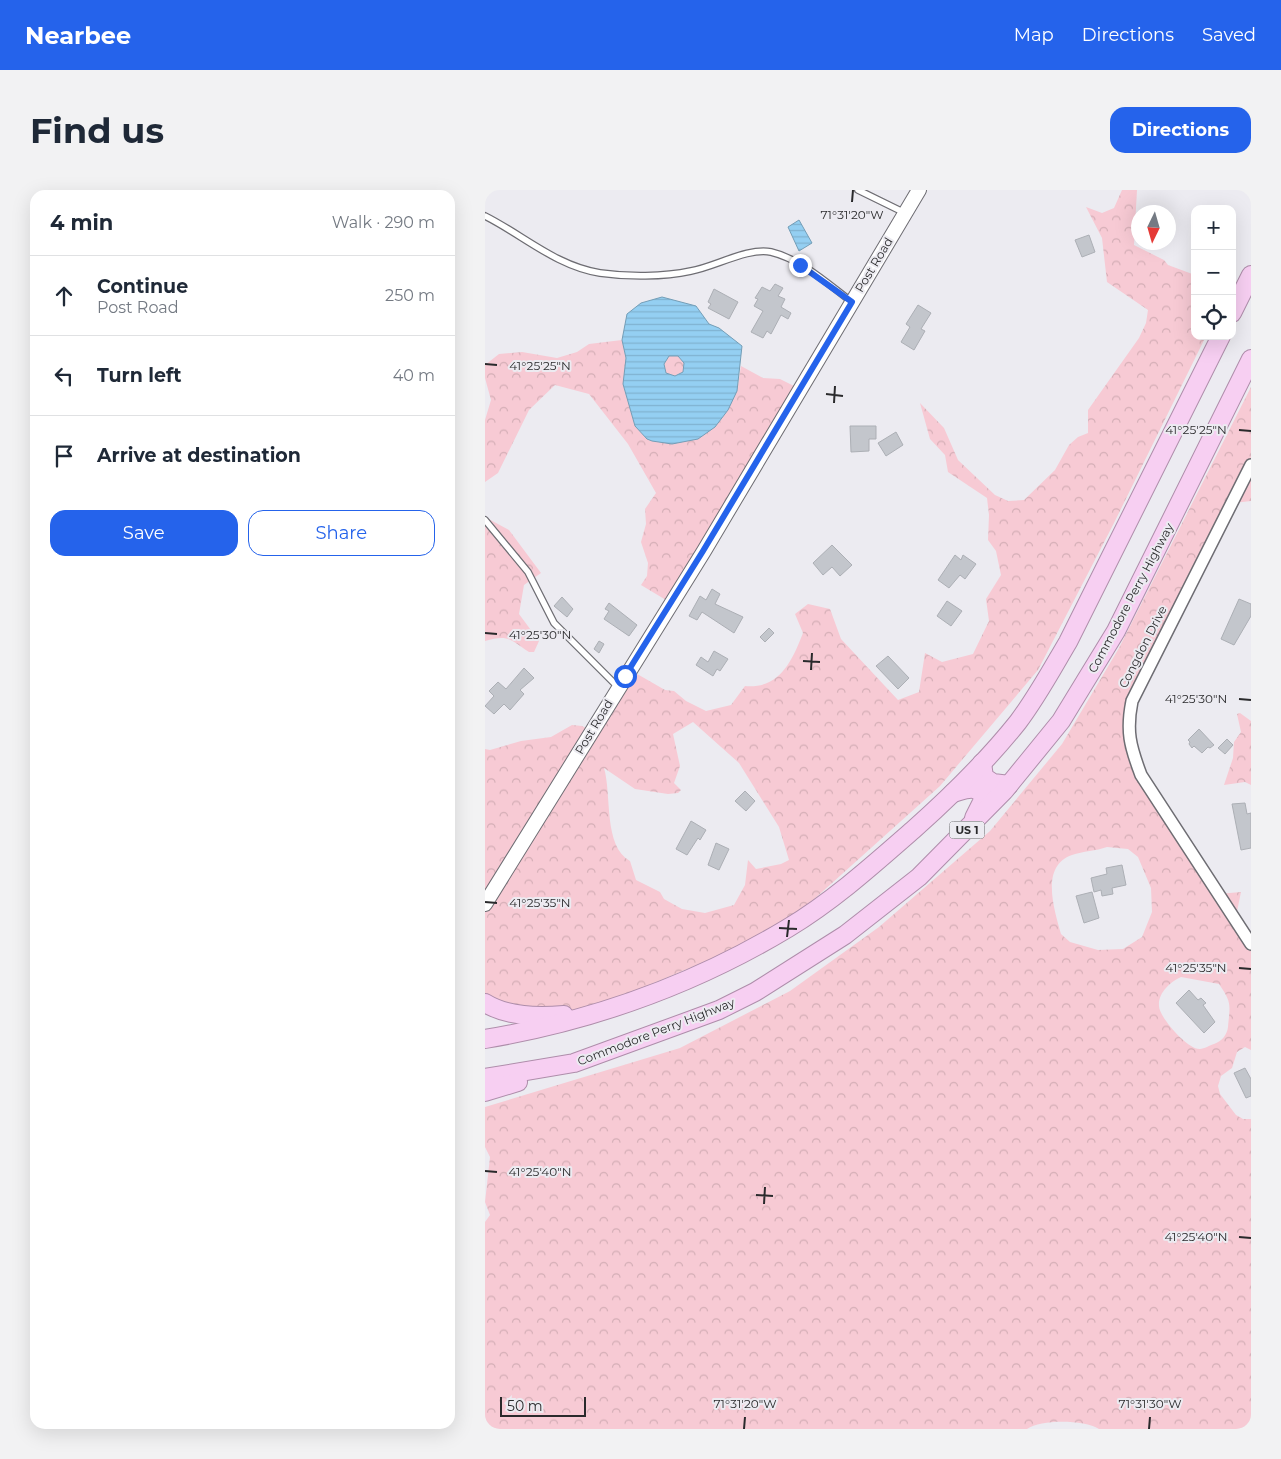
<!DOCTYPE html>
<meta charset="utf-8">
<style>
body{margin:0;font-family:Montserrat,sans-serif;background:#f2f2f3;color:#1f2937}
.controls{position:absolute;right:15px;top:15px;display:grid;overflow:hidden;border-radius:10px;box-shadow:0 5px 20px #0002}
.controls button{width:45px;height:45px;display:grid;place-items:center;padding:0;border:0;border-bottom:1px solid #e0e1e3;background:#fff;color:#1f2937;font:25px sans-serif}
.compass{position:absolute;left:646px;top:15px;width:45px;height:45px;border-radius:50%;background:#fff;box-shadow:0 5px 20px #0002;rotate:185deg}
.scale{position:absolute;left:15px;bottom:12px;width:86px;box-sizing:border-box;padding-left:5px;border:2px solid #2a2a2c;border-top:0;font-size:14px;line-height:18px;white-space:nowrap;color:#2a2a2c;-webkit-text-stroke:4px #ecebf1;paint-order:stroke}
.stop{position:absolute;width:15px;height:15px;margin:-11px;border:4px solid #2563eb;border-radius:50%;background:#fff}
.stop.end{background:#2563eb;border-color:#fff;box-shadow:0 1px 5px #0008}
.list{margin:0;padding:0;list-style:none}
h2{display:flex;justify-content:space-between;align-items:center;height:65px;margin:0;padding:0 20px;font-size:21px}
h2 small{font-size:16px;font-weight:400;color:#747a83}
.list li{display:grid;grid-template-columns:32px 1fr auto;gap:15px;align-items:center;box-sizing:border-box;height:80px;padding:0 20px;border-top:1px solid #e0e1e3}
.list b{display:block;font-size:19px;white-space:nowrap}
.list p{margin:0;font-size:16px;white-space:nowrap;color:#747a83}
.list em{font-size:16px;font-style:normal;color:#747a83}
.actions{display:flex;gap:10px;padding:15px 20px}
.actions a{flex:1;padding:11px 0;border:1px solid #2563eb;border-radius:15px;text-align:center;font-size:18px;color:#2563eb}
.actions .main{background:#2563eb;color:#fff}
.icon{flex:none;width:28px;height:28px;fill:none;stroke:currentColor;stroke-width:2;stroke-linecap:round;stroke-linejoin:round}
.map{position:relative;flex:none;width:766px;height:1239px;overflow:hidden;border-radius:15px}
header{display:flex;align-items:center;gap:30px;box-sizing:border-box;height:70px;padding:0 25px;background:#2563eb;color:#fff}
header strong{font-size:24px}
nav{display:flex;gap:28px;margin-inline-start:auto;font-size:18px}
.intro{display:flex;align-items:center;justify-content:space-between;box-sizing:border-box;height:120px;padding:0 30px}
h1{margin:0;font-size:35px}
.button{padding:12px 22px;border-radius:15px;background:#2563eb;color:#fff;font-size:18px;font-weight:700}
main{display:flex;gap:30px;padding:0 30px}
aside{flex:1;background:#fff;border-radius:15px;box-shadow:0 5px 20px #0002}
.map>svg:first-child{display:block}
.forest{fill:url(#forest-crowns);fill-rule:evenodd}
.water{fill:url(#water-rules);stroke:#749eb7;fill-rule:evenodd}
.building{fill:#c3c6cc;stroke:#acafb5}
.lines{fill:none;stroke-linecap:round;stroke-linejoin:round}
.service-casing{stroke:#6e6d73;stroke-width:8}
.minor-casing{stroke:#6e6d73;stroke-width:14}
.tertiary-casing{stroke:#6e6d73;stroke-width:16}
.trunk-casing{stroke:#ae8daa;stroke-width:20}
.service{stroke:#fff;stroke-width:5.5}
.minor{stroke:#fff;stroke-width:11}
.tertiary{stroke:#fff;stroke-width:14}
.trunk{stroke:#f7cff2;stroke-width:18}
.route{stroke:#2563eb;stroke-width:6}
.ticks{fill:none;stroke:#2a2a2c;stroke-width:2}
.labels{text-anchor:middle;stroke-width:4;stroke-linejoin:round;paint-order:stroke}
.shield{fill:#ecebf1;stroke:#646467;stroke-width:1}
.shield-label{font-size:11px;font-weight:bold;fill:#2a2a2c}
.street-label{font-size:12px;fill:#2a2a2c;stroke:#ecebf1}
.ticks-label{font-size:12px;text-anchor:middle;fill:#2a2a2c;stroke:#ecebf1;stroke-width:4;stroke-linejoin:round;paint-order:stroke}
</style>
<header>
<strong>Nearbee</strong>
<nav><a>Map</a><a>Directions</a><a>Saved</a></nav>
</header>
<div class="intro"><h1>Find us</h1><a class="button">Directions</a></div>
<main>
<aside>
<h2>4 min<small>Walk · 290 m</small></h2>
<ul class="list">
<li><svg class="icon" aria-label="ahead" viewBox="0 0 24 24"><path d="M12 20V5M6 11l6-6 6 6"/></svg><div><b>Continue</b><p>Post Road</p></div><em>250 m</em></li>
<li><svg class="icon" aria-label="left" viewBox="0 0 24 24"><path d="M17 20v-9H6M10 6l-5 5 5 5"/></svg><div><b>Turn left</b></div><em>40 m</em></li>
<li><svg class="icon" aria-label="arrive" viewBox="0 0 24 24"><path d="M6 21V4h12l-3 4 3 4H6"/></svg><div><b>Arrive at destination</b></div></li>
</ul>
<div class="actions"><a class="main">Save</a><a>Share</a></div>
</aside>
<div class="map">
<svg width="766" height="1239" viewBox="0 0 766 1239">
<defs>
<pattern id="forest-crowns" width="20" height="18" patternUnits="userSpaceOnUse" patternTransform="scale(1.25)"><rect width="20" height="18" fill="#f7cad4"/><path d="M2 6a3 3 0 1 1 6 0M12 15a3 3 0 1 1 6 0" fill="none" stroke="#d4aeb6"/></pattern>
<pattern id="water-rules" width="6" height="5" patternUnits="userSpaceOnUse" patternTransform="scale(1.25)"><rect width="6" height="5" fill="#94cff2"/><path d="M0 2.5h6" fill="none" stroke="#80b2d0"/></pattern>
</defs>
<rect width="100%" height="100%" fill="#ecebf1"/>
<!-- forest -->
<g class="forest">
<path d="M637,0H652L649,55L679,70L683,75L710,85V146H721L629,333L553,480L455,596L317,720L252,758L143,804L71,826L0,815V559L5,560L36,551L66,547L87,535L97,536L107,541L147,481L180,500L189,501L201,511L221,521L246,515L260,496C295,499 307,471 318,443L310,424L323,414L345,419L356,449L413,510L434,502L440,463L457,472L488,464L504,431L501,409L516,385L511,361L503,350L504,325L502,308L463,282L460,265L445,249L435,213L459,238L473,270L510,305L523,311L539,310L570,280L584,255L593,247L603,243V220L654,148L661,133L663,120L622,92L617,48L601,17L617,23L629,18ZM208,532L254,573L294,637L304,670L296,674L271,679L263,670L260,695L249,715L220,723L197,719L179,709L175,702L151,690L145,671C118,656 127,605 119,578L150,599L183,604L193,603L196,600L189,593L195,576L188,544Z"/>
<polygon points="137,150 141,168 138,194 150,236 161,248 252,201 256,176 278,188 295,189 313,198 186,413 156,395 162,386 163,373 156,352 161,334 160,319 171,303 143,254 104,204 70,195 44,220 13,283 0,292 0,230 6,210 0,188 0,175 14,164 37,162 72,168 92,162 104,154"/>
<polygon points="184,166 193,166 199,173 198,182 190,186 181,183 179,174"/>
<path d="M766,197V311L749,313L655,493L645,560L733,704L756,702L750,731L758,743L766,742V860L760,857L752,862L747,878L736,886L733,896L735,904L751,925L758,929H766V1239H614C599,1230 557,1229 542,1239H0V1032L5,1025L0,1012L5,967L0,957V917L195,858L305,801L394,737L505,641L577,554L634,458ZM622,657L643,659L653,667L666,698L667,722L657,747L638,759L613,760L585,752L576,744C569,719 555,676 587,665C598,661 611,661 622,657ZM696,787L734,794C747,813 745,814 743,837C742,845 737,851 729,854C725,855 719,859 715,859C703,860 674,827 674,816C673,803 685,792 696,787Z"/>
<path d="M0,327L24,340L56,383L39,395L34,424L54,451L49,462H44C25,450 24,444 0,451Z"/>
<polygon points="755,523 766,531 766,595 760,592 739,595 748,568 749,552 756,542 752,524"/>
</g>
<!-- water -->
<g class="water">
<polygon points="314,30 327,53 314,61 303,37"/>
<path d="M177,107L211,116L224,134L234,138L257,156L252,201L243,220L230,237L213,249L187,254L167,251L162,249L150,236L138,194L141,168L137,150L142,124L156,113ZM184,166H193L199,173L198,182L190,186L181,183L179,174Z"/>
</g>
<!-- building -->
<g class="building">
<polygon points="604,45 610,62 597,67 590,50"/>
<polygon points="290,94 298,98 293,106 300,109 296,117 306,123 303,129 296,125 286,144 282,141 278,148 266,142 278,121 269,116 273,109 270,108 277,97 285,101"/>
<polygon points="229,99 253,112 244,129 223,118 226,114 223,112"/>
<polygon points="433,115 446,123 436,139 440,141 429,160 416,152 425,137 421,134"/>
<polygon points="365,236 391,236 391,249 384,249 384,261 366,262"/>
<polygon points="411,242 418,255 401,266 393,253"/>
<polygon points="347,355 367,375 355,386 347,377 338,385 328,373"/>
<polygon points="470,365 476,370 478,365 491,374 480,389 475,385 464,398 453,390"/>
<polygon points="227,399 235,404 230,414 258,427 249,443 217,422 212,430 204,426 215,406 221,410"/>
<polygon points="77,407 88,419 82,427 69,416"/>
<polygon points="754,409 766,414 766,426 749,455 736,449"/>
<polygon points="462,411 477,421 466,436 452,426"/>
<polygon points="124,413 152,435 144,446 119,429 124,421 120,419"/>
<polygon points="284,438 289,443 280,452 275,447"/>
<polygon points="114,451 119,454 114,463 109,459"/>
<polygon points="229,461 243,469 235,481 232,479 228,486 211,475 216,467 223,472"/>
<polygon points="403,466 424,488 413,499 391,476"/>
<polygon points="39,478 49,488 35,500 39,504 25,520 19,514 9,524 0,516 9,506 4,501 13,492 21,499"/>
<polygon points="714,539 729,555 725,558 723,557 717,563 709,556 707,558 704,554 705,552 703,550"/>
<polygon points="742,549 748,555 740,564 733,558"/>
<polygon points="260,601 270,611 261,621 250,611"/>
<polygon points="760,613 762,624 766,623 766,658 756,660 747,614"/>
<polygon points="206,631 221,640 215,650 213,648 202,665 191,659"/>
<polygon points="231,653 244,659 234,680 223,675"/>
<polygon points="637,675 641,695 627,698 628,704 617,706 616,700 609,702 606,688 622,684 621,678"/>
<polygon points="607,702 614,728 599,733 591,706"/>
<polygon points="704,800 713,810 716,808 721,813 718,815 730,832 719,843 691,813"/>
<polygon points="760,878 766,889 766,906 761,908 749,883"/>
</g>
<g class="lines">
<defs>
<g id="service">
<polyline points="373,0 420,23"/>
<path d="M0,26C38,45 71,76 115,83C143,87 178,87 206,81C229,77 264,57 286,62C316,69 343,94 367,112"/>
<polyline points="0,330 43,382 69,433 133,497"/>
</g>
<path id="minor" d="M766,275L647,511C641,541 645,556 656,585L766,754"/>
<polyline id="tertiary" points="0,714 219,361 434,0"/>
<g id="trunk">
<polyline points="747,123 766,85"/>
<polyline points="497,573 499,587 508,593 524,595"/>
<path d="M468,603C479,600 490,594 498,605L497,612L489,628"/>
<path d="M0,813C23,827 53,827 79,825"/>
<path d="M0,849C107,831 210,794 303,738C348,711 388,675 428,640C465,607 502,571 533,532C552,507 567,479 583,452L736,146"/>
<polyline points="0,888 89,873 234,820 270,802 360,745 434,687 519,601 576,531 631,441 766,169"/>
<polyline points="0,902 33,892"/>
</g>
</defs>
<!-- service casing -->
<use href="#service" class="service-casing"/>
<!-- minor casing -->
<use href="#minor" class="minor-casing"/>
<!-- tertiary casing -->
<use href="#tertiary" class="tertiary-casing"/>
<!-- trunk casing -->
<use href="#trunk" class="trunk-casing"/>
<!-- service -->
<use href="#service" class="service"/>
<!-- minor -->
<use href="#minor" class="minor"/>
<!-- tertiary -->
<use href="#tertiary" class="tertiary"/>
<!-- trunk -->
<use href="#trunk" class="trunk"/>
</g>
<g class="lines">
<!-- route -->
<polyline class="route" points="140,486 218,361 367,112 315,75"/>
</g>
<!-- ticks -->
<path class="ticks" d="M367,12L368,0M0,174L12,175M341,204L358,206M349,213L350,196M754,240L766,241M0,443L12,444M318,471L335,472M326,480L327,463M754,509L766,510M0,712L12,713M294,738L312,739M302,747L304,730M754,778L766,779M0,981L12,982M271,1005L288,1006M279,1014L280,997M754,1047L766,1048M259,1239L260,1227M664,1239L665,1227"/>
<g class="labels">
<!-- shield labels -->
<rect class="shield" x="464.5" y="631.5" width="35" height="17" rx="4"/>
<g class="shield-label">
<text x="482" y="644">US 1</text>
</g>
<!-- street labels -->
<g class="street-label">
<text transform="translate(389 75) rotate(-59)" y="4">Post Road</text>
<text transform="translate(646 408) rotate(-62)" y="4">Commodore Perry Highway</text>
<text transform="translate(658 457) rotate(-63)" y="4">Congdon Drive</text>
<text transform="translate(109 537) rotate(-59)" y="4">Post Road</text>
<text transform="translate(171 842) rotate(-21)" y="4">Commodore Perry Highway</text>
</g>
</g>
<g class="ticks-label">
<text x="367" y="29">71°31'20"W</text>
<text x="55" y="180">41°25'25"N</text>
<text x="711" y="244">41°25'25"N</text>
<text x="55" y="449">41°25'30"N</text>
<text x="711" y="513">41°25'30"N</text>
<text x="55" y="717">41°25'35"N</text>
<text x="711" y="782">41°25'35"N</text>
<text x="55" y="986">41°25'40"N</text>
<text x="711" y="1051">41°25'40"N</text>
<text x="260" y="1218">71°31'20"W</text>
<text x="665" y="1218">71°31'30"W</text>
</g>
</svg>
<div class="controls">
<button>+</button>
<button>−</button>
<button><svg class="icon" aria-label="locate" viewBox="0 0 24 24"><circle cx="12" cy="12" r="6"/><path d="M12 2v4M12 18v4M2 12h4M18 12h4"/></svg></button>
</div>
<svg class="compass" viewBox="-18 -18 36 36"><path d="M0-13l5 13h-10z" fill="#e53935"/><path d="M0 13l5-13h-10z" fill="#747a83"/></svg>
<div class="scale">50 m</div>
<div class="stop" style="left:140px;top:486px"></div>
<div class="stop end" style="left:315px;top:75px"></div>
</div>
</main>
